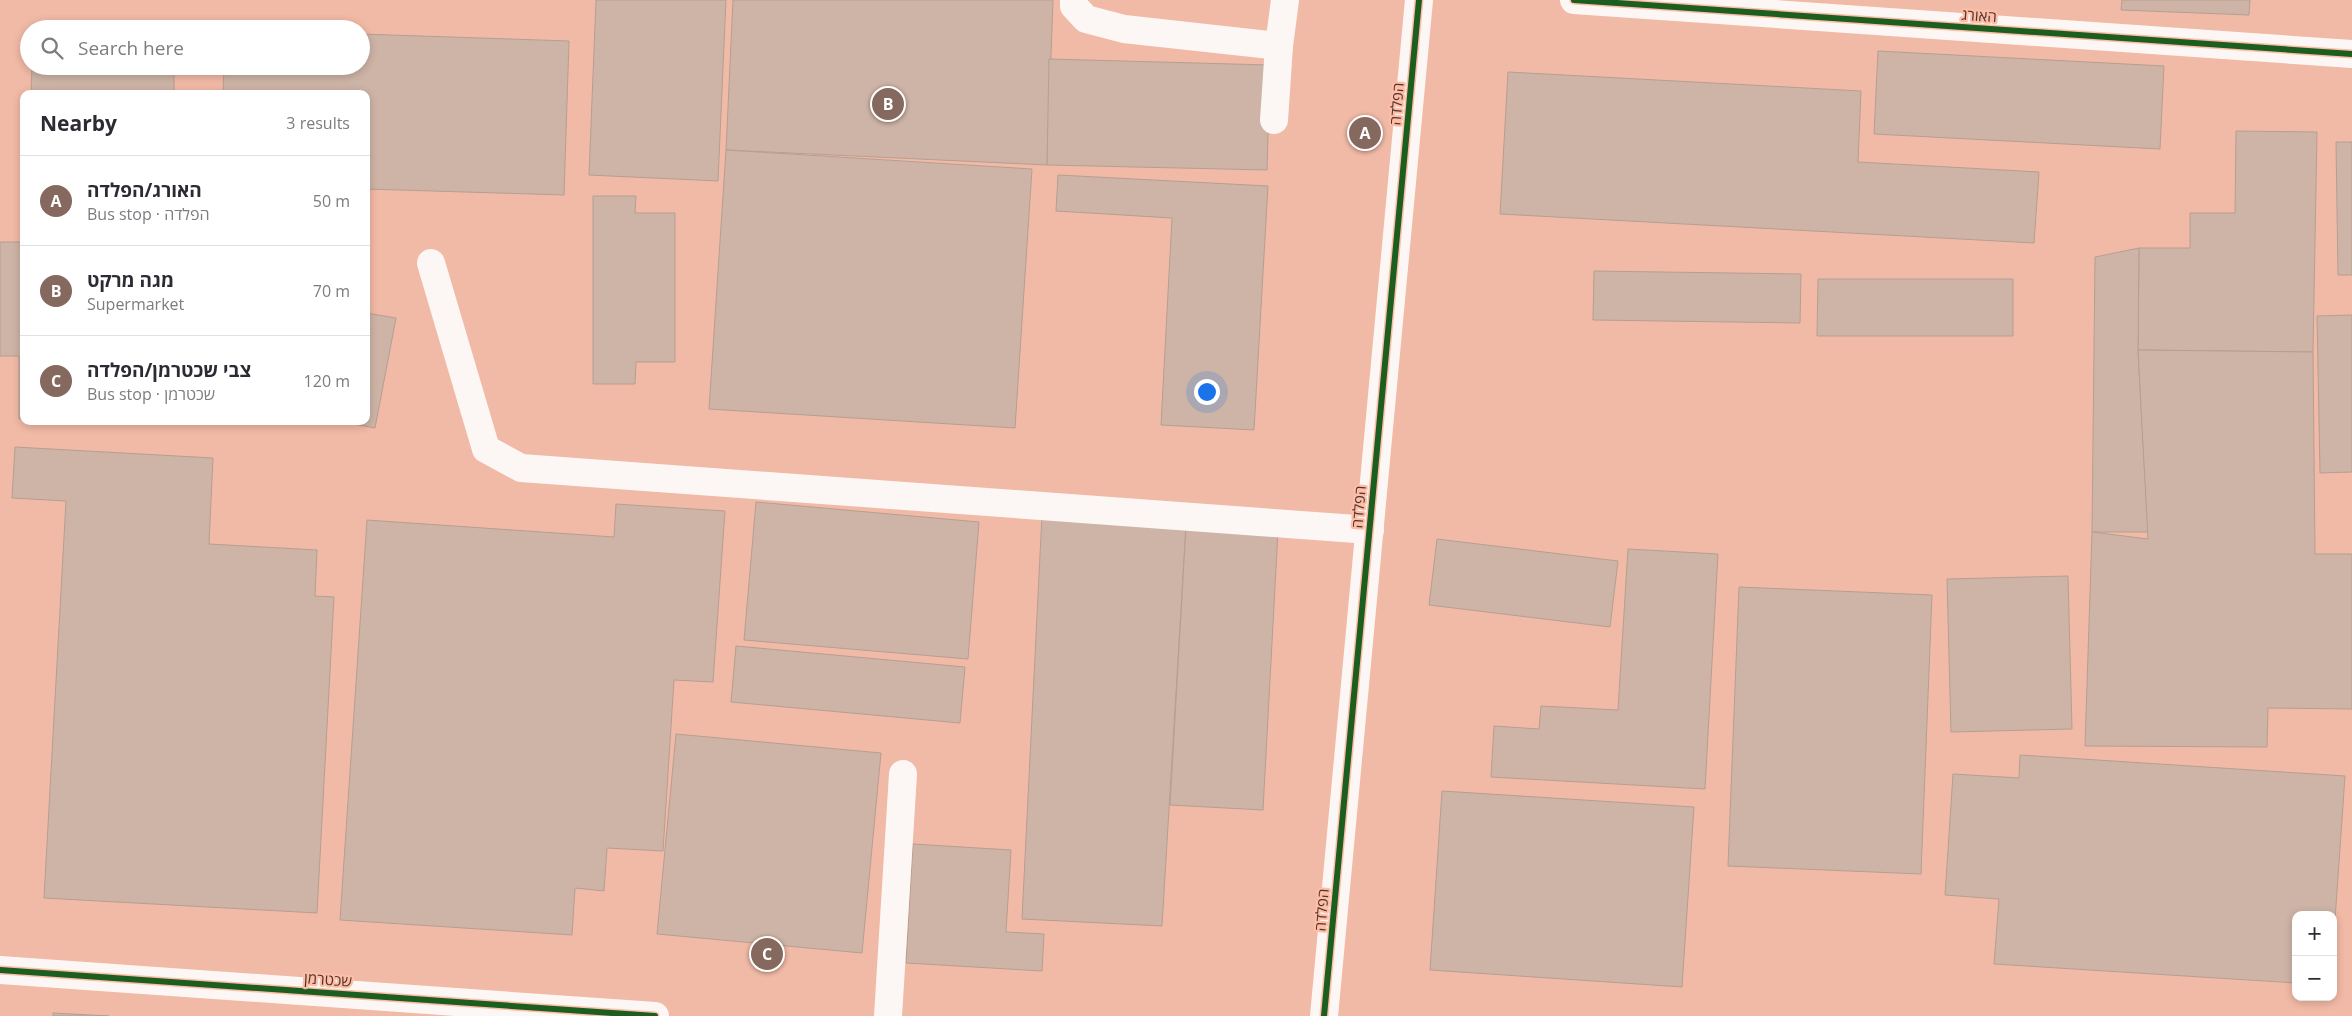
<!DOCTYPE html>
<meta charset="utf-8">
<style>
body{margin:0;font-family:"Open Sans","Noto Sans Hebrew",sans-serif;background:#f7f7f7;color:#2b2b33}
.controls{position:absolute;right:15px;bottom:15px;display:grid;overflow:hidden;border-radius:10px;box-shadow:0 2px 8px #0003}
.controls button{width:45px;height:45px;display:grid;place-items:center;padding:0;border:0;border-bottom:1px solid #e1e1e2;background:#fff;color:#2b2b33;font:25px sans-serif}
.you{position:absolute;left:1206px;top:391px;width:18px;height:18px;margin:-12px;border:4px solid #fff;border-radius:50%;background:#1a73e8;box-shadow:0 0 0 8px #1a73e833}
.badge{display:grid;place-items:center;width:32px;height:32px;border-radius:50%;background:#85685e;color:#fff;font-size:16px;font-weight:700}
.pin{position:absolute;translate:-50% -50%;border:2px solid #fff;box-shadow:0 1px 5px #0006}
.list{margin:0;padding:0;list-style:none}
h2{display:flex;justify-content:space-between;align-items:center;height:65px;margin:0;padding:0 20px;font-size:21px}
h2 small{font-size:16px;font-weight:400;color:#7c7c81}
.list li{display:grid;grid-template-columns:32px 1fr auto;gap:15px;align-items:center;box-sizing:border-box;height:90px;padding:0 20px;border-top:1px solid #e1e1e2}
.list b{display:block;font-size:19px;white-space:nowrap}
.list p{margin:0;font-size:16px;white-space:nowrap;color:#7c7c81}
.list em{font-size:16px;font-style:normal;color:#7c7c81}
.icon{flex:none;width:28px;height:28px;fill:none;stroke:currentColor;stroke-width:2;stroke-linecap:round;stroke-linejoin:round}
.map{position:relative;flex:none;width:2352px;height:1016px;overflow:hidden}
.search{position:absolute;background:#fff;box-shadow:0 2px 8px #0003;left:20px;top:20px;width:350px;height:55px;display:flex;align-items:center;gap:12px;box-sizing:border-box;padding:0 18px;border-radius:28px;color:#7c7c81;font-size:19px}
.panel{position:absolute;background:#fff;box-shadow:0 2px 8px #0003;left:20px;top:90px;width:350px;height:335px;border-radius:10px}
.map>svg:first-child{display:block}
.built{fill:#f1baa6;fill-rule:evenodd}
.building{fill:#cdb4a6;stroke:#b79e91}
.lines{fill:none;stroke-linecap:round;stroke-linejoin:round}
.minor{stroke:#fcf7f5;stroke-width:28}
.cycleway-casing{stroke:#febda6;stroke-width:9}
.cycleway{stroke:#1b5e20;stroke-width:6}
.labels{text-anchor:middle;stroke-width:4.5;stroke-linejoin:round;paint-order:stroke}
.street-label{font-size:15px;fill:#4f352c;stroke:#febda6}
</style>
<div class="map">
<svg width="2352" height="1016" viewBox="0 0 2352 1016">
<rect width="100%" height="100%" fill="#eac7ba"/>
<!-- built -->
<path class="built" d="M0,0H2352V1016H0ZM29,29H361V66H29ZM24,94H366V421H24ZM2296,915H2333V997H2296Z"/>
<!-- building -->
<g class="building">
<polygon points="596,0 726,0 718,181 589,175"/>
<polygon points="733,0 1053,0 1047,165 726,150"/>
<polygon points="2122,0 2250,0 2249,15 2121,10"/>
<polygon points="361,34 569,41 564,195 366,189 366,94 223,94 224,66 361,66"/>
<polygon points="1878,51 2164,66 2160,149 1874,134"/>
<polygon points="1049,59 1270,65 1267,170 1047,165"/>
<polygon points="32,66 174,66 174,94 31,94"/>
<polygon points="1508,72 1861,91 1858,162 2039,172 2034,243 1500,214"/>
<polygon points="2236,131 2317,132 2313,352 2138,350 2139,248 2190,248 2190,213 2235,213"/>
<polygon points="2336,142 2352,142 2352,275 2338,275"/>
<polygon points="726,150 1032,169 1015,428 709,409"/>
<polygon points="1058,175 1268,186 1254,430 1161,425 1172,218 1056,211"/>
<polygon points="593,196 636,196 635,213 675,213 675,362 636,362 635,384 593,384"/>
<polygon points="0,242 24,242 24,419 19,419 19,356 0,356"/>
<polygon points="2139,248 2138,350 2148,532 2092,532 2095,257"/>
<polygon points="1594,271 1801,274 1800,323 1593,320"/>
<polygon points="1818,279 2013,279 2013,336 1817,336"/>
<polygon points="366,313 396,318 375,428 337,421 366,421"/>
<polygon points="2352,315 2352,472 2320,473 2317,316"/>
<polygon points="2138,350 2313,352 2315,554 2352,554 2352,709 2268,708 2267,747 2085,746 2092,532 2148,539"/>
<polygon points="15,447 213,458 209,544 317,550 315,596 334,597 317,913 44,898 66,501 12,498"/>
<polygon points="756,502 979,522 968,659 744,640"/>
<polygon points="616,504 725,511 713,682 674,680 663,851 607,848 604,891 575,888 572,935 340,920 367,520 614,537"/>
<polygon points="1042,515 1186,526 1162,926 1022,919"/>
<polygon points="1186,526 1278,531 1263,810 1170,805"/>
<polygon points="1437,539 1618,561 1610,627 1429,605"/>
<polygon points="1628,549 1718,554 1705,789 1491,777 1494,726 1539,729 1541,706 1618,710"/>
<polygon points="2068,576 2072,729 1951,732 1947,579"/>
<polygon points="1739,587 1932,595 1921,874 1728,866"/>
<polygon points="736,646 965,667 960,723 731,702"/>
<polygon points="676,734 881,753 862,953 657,934"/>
<polygon points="2020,755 2345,776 2333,949 2333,915 2296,915 2296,983 1994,964 1999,899 1945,895 1953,774 2019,778"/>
<polygon points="1442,791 1694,807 1682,987 1430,970"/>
<polygon points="913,844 1011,850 1006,932 1044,934 1042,971 906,963"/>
<polygon points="53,1013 109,1016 53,1016"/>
</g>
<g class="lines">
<!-- minor -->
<g class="minor">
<polyline points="1074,0 1074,6 1086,19 1124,29 1279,46 1274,120"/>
<polyline points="1574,0 2352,54"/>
<polyline points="1279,46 1285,0"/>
<polyline points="431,263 486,449 521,468 1370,530"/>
<polyline points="0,970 655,1016"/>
<polyline points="888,1016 903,774"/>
<polyline points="1324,1016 1419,0"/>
</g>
<defs>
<g id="cycleway">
<polyline points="1574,0 2352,54"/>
<polyline points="0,970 655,1016"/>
<polyline points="1324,1016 1419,0"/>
</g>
</defs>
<!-- cycleway casing -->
<use href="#cycleway" class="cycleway-casing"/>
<!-- cycleway -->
<use href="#cycleway" class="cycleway"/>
</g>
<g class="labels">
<!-- street labels -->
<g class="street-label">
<text transform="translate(1979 16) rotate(4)" y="5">האורג</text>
<text transform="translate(1397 104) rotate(-85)" y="5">הפלדה</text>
<text transform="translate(1359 507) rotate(-85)" y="5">הפלדה</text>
<text transform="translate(1322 910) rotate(-85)" y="5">הפלדה</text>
<text transform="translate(328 980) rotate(4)" y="5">שכטרמן</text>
</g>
</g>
</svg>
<div class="controls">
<button>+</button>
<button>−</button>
</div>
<div class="you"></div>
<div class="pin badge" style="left:1365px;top:133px">A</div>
<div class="pin badge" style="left:888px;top:104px">B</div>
<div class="pin badge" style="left:767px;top:954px">C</div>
<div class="search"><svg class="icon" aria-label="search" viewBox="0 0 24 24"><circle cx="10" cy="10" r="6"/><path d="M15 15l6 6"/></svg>Search here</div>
<section class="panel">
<h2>Nearby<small>3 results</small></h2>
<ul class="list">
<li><span class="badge">A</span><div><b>האורג/הפלדה</b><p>Bus stop · הפלדה</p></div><em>50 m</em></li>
<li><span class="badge">B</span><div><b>מגה מרקט</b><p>Supermarket</p></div><em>70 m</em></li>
<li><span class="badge">C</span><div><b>צבי שכטרמן/הפלדה</b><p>Bus stop · שכטרמן</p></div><em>120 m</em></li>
</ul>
</section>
</div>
